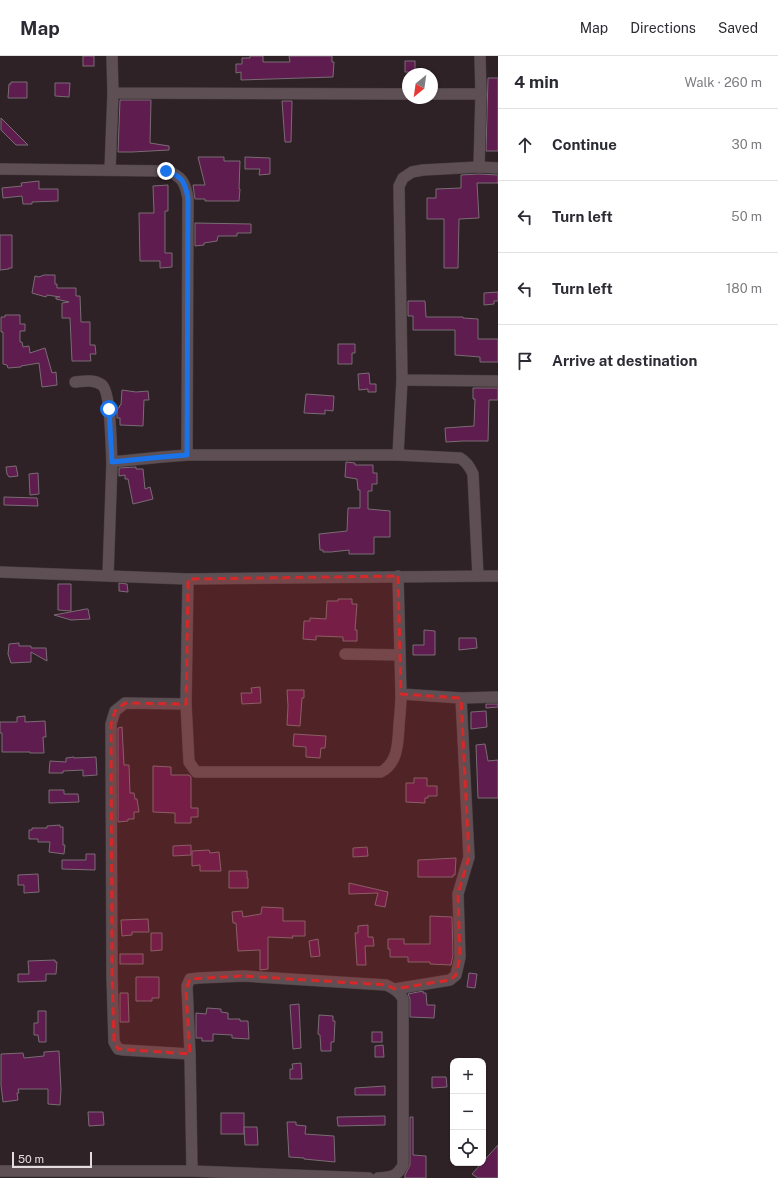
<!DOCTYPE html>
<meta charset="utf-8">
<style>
body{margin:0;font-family:"Public Sans",sans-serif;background:#f2f2f3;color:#2b2b33}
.controls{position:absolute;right:12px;bottom:12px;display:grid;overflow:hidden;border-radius:8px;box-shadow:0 1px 3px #0004}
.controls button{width:36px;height:36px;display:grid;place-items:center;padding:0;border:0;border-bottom:1px solid #e1e1e2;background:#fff;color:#2b2b33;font:20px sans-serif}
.compass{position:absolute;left:402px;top:12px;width:36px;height:36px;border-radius:50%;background:#fff;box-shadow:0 1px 3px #0004;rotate:209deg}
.scale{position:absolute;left:12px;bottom:10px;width:80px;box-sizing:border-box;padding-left:4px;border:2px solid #e3dbdd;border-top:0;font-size:11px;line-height:14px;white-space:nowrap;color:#e3dbdd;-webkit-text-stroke:3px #2f2226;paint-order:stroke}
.stop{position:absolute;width:12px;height:12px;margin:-9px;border:3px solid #1a73e8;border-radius:50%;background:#fff}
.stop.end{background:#1a73e8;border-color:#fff;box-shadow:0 1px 4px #0008}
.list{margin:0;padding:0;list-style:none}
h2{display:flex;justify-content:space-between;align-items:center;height:52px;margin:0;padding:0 16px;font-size:17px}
h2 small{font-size:13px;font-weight:400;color:#7c7c81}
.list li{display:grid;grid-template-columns:26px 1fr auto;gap:12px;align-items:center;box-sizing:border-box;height:72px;padding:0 16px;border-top:1px solid #e1e1e2}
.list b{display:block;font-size:15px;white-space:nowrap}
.list em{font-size:13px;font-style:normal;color:#7c7c81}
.icon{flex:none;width:22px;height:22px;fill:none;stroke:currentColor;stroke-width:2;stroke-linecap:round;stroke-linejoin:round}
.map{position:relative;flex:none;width:498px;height:1122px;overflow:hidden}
header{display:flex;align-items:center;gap:24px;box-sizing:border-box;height:56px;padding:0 20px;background:#fff;border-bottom:1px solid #e1e1e2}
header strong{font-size:19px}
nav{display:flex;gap:22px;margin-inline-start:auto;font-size:14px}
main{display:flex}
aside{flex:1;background:#fff}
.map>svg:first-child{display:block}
.building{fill:#5f1c4e;stroke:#796c74}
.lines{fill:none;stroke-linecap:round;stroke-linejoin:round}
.street-casing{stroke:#473e40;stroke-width:12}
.street{stroke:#5d4f53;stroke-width:11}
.route{stroke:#1a73e8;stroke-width:5}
.marked{fill:#d62828;fill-opacity:0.2;stroke:#d62828;stroke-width:3;stroke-dasharray:8 5;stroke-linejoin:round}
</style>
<header>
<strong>Map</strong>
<nav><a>Map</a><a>Directions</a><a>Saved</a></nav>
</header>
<main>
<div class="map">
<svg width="498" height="1122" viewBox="0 0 498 1122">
<rect width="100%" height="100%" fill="#2f2226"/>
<!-- building -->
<g class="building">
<rect x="83" y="0" width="11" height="10"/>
<polygon points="250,0 263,0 263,6 290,6 289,0 332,0 332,6 334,6 333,21 241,24 241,16 236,17 236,8 242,8 242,2 250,2"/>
<rect x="405" y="5" width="10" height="11"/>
<polygon points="488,22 498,22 498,95 486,95"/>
<polygon points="11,26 27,26 27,42 8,42 9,28 11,28"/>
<polygon points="55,27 70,27 69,41 55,40"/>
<polygon points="120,44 151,44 150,87 169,90 169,94 132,96 118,96"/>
<polygon points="282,45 292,45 291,86 285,86"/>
<polygon points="1,62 28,89 16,89 1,74"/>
<polygon points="198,101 224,101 224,105 240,105 239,133 240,133 239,145 205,145 205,143 195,143 193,129 205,129"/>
<polygon points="245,101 270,102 270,118 259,119 260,113 245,113"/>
<polygon points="479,118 498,119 498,127 477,127 479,162 459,163 458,212 444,212 444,163 427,163 427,142 436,142 436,133 461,132 461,119"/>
<polygon points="39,125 39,133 58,133 58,145 32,146 32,148 23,148 22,140 3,142 2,132 22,130 21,127"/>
<polygon points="168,129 168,155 165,155 165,197 172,197 172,211 160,212 160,205 140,205 139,157 154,157 153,130"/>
<polygon points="195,167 251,168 251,177 237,177 237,180 218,180 217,185 204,187 204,189 195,190"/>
<polygon points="0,179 12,179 12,212 9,212 9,213 0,214"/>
<polygon points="44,219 55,219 55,228 57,228 57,232 76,232 76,240 80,240 81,266 90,266 90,289 95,289 96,298 90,298 91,305 72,305 70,262 62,262 62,247 69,246 56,243 56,241 60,241 47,239 46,241 32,237 35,220 39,221"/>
<polygon points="498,236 498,245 494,245 494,248 484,249 484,237"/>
<polygon points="408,245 425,245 426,261 463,261 463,262 478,263 478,283 498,283 498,306 480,306 480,301 455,299 455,274 413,274 413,260 408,260"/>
<polygon points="5,259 20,259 20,268 25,268 25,275 20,275 20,286 22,286 23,291 29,290 30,297 45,292 52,317 56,316 57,329 42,331 39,307 21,310 21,311 8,312 7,309 3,308 3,276 1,276 1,261 5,261"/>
<polygon points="338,288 355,288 355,297 352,297 352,308 338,308"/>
<polygon points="369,317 370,328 376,328 376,336 368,336 368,333 359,334 358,318"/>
<polygon points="473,332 498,332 498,344 489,344 488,385 463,385 446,386 445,372 474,370 475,343 473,343"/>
<polygon points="122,334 136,336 148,335 149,344 144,344 143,370 120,369 120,362 117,362 117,352 119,352 120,349 121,349"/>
<polygon points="306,338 334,340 333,355 325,354 325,358 304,357"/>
<polygon points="346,406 355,407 355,409 373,409 373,417 377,417 377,428 372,428 372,435 368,435 368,453 390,455 390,481 374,481 374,498 349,498 349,494 331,496 323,496 323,494 320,494 319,478 347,475 348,452 360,452 360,434 358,434 357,423 345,421"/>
<polygon points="16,410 18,420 9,421 7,418 6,411"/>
<polygon points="136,411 136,413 143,413 145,433 150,431 153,443 133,448 128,423 125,423 125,419 119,420 119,412"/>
<polygon points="38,417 39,438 30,439 29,418"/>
<polygon points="4,441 37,442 38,450 4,449"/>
<polygon points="119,527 127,528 128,536 119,535"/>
<polygon points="58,528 71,528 71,555 58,554"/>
<polygon points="338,543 352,543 352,548 357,548 355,574 357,574 357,585 343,585 343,581 316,580 316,584 303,583 304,565 310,565 310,562 326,563 327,545 338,545"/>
<polygon points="86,553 88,553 90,563 71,564 54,559"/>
<polygon points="424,574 435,575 435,599 413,599 413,589 424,589"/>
<polygon points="459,582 476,582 477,592 459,594"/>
<polygon points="19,587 19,590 31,590 31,592 46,592 47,605 31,596 31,606 11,607 8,598 9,588"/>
<polygon points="260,631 261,647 242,648 241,637 252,637 251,632"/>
<polygon points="287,634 304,634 304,642 302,642 300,670 287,669 288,650"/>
<polygon points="486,648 498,648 498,651 486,652"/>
<polygon points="486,655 487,671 471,673 471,656"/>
<polygon points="25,660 25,666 45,665 46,681 43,681 44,697 30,697 30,696 2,696 2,677 0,677 0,666 17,666 17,661"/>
<polygon points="122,671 124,709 129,709 130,737 134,737 135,743 137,743 139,756 134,756 134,763 128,763 128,765 118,766 118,672"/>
<polygon points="294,678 326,680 325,692 321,692 320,702 306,701 306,691 293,690"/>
<polygon points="485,688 488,705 498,704 498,742 478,742 476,689"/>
<polygon points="74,701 74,702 96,701 97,719 83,720 83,714 63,715 63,717 49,717 50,705 66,706 66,702"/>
<polygon points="153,710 171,711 171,719 189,719 191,721 191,752 198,752 198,761 191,761 191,767 175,767 175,757 153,756"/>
<polygon points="414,722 427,722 427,730 437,730 437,740 428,740 428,742 425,742 425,747 406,746 406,727 414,727"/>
<polygon points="49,734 64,734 64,738 78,738 79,746 49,747"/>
<polygon points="60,769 60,771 63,771 63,789 65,789 64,798 49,796 50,786 38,786 38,783 29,783 29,774 32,774 32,772 47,772 47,770"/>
<polygon points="191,789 191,799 173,800 173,790"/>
<polygon points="367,791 368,800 353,801 353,792"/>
<polygon points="209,794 210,797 219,796 221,815 200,815 200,809 192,810 192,795"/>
<polygon points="86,798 95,798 95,814 62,813 62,804 86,804"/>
<polygon points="456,802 455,819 453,819 453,821 418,821 418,804"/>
<polygon points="229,815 247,815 247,822 248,822 248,832 229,832"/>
<polygon points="38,818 39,836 24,837 24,829 18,829 18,819"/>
<polygon points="349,827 388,836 385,851 375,849 378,837 349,838"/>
<polygon points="262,851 283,852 283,865 305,865 305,880 292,880 293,882 268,881 268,913 260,914 260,894 238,895 236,867 233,867 232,856 242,855 243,861 261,858"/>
<polygon points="430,860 452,861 453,899 451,909 430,908 430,906 408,906 408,901 390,901 390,893 388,893 388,883 404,883 404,888 430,888"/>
<polygon points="148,863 149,876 132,876 132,879 122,880 121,864"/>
<polygon points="368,869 368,881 373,881 374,890 365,890 366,909 357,909 355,877 358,877 358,870"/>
<polygon points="151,877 162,877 162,894 151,895"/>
<polygon points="318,883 320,900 311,901 309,885"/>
<rect x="120" y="898" width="23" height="10"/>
<polygon points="55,904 55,906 57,906 56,918 46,918 46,925 18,926 18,918 29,918 28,905"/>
<polygon points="469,917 477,918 475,932 467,931"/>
<polygon points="136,921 159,921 159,942 152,942 152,945 136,945"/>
<polygon points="423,935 423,937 426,937 427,949 435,949 434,962 410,961 410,943 408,938"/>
<polygon points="120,937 128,937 129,966 120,966"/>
<polygon points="299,948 301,992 293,993 290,949"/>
<polygon points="207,952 221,953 221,956 228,957 228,963 240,963 240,965 248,965 249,983 232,982 232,979 213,978 213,985 202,985 202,982 196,982 196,957 206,958"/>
<polygon points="38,955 46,955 46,986 39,986 38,979 34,979 34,967 38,967"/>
<polygon points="319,959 333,960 333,965 335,965 334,986 331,986 331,995 321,995 320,979 318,978"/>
<rect x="372" y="976" width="10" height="10"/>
<polygon points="383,989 384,1001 375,1001 375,990"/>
<polygon points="59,995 61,1034 60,1049 48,1048 48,1033 18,1033 19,1037 17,1037 18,1044 3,1046 1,1029 1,998 23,997 24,1002 44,1000 44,996"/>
<polygon points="301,1007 302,1023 290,1023 290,1013 293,1013 292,1008"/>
<polygon points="432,1021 446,1021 447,1031 432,1032"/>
<polygon points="385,1030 385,1039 355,1039 355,1032"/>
<polygon points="88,1056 103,1056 104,1069 89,1070"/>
<rect x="221" y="1057" width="23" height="21"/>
<polygon points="385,1060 385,1069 338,1070 337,1061"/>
<polygon points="410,1061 413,1061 413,1099 426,1100 426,1122 405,1122 405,1119 410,1109"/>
<polygon points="287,1066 296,1066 296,1069 306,1070 305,1078 334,1080 335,1106 304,1103 304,1102 289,1101"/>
<polygon points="244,1071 257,1071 258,1089 245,1089"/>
<polygon points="498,1089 498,1122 478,1122 472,1118"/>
</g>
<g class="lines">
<defs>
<g id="street">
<polyline points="112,0 113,37 408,38"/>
<polyline points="432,38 481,38"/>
<polyline points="479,111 481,38 480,0"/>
<polyline points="498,112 479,111 423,114 412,116 403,122 399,130 402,324 498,325"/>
<path d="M0,113L166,115C182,120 185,126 188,142L187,399H398L402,324"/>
<polyline points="110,114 113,37"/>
<path d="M75,326C84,325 94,323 102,329C111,336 111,393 112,406"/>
<path d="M398,399L460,402C467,406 470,411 473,418L478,520"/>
<polyline points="0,516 188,523 498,520"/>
<polyline points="108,520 112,406 162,401 187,399"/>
<polyline points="398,520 401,638 461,642 498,641"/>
<polyline points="188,523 186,648 125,647 115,655 111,668 112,920 114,986 118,993 124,994 190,998"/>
<polyline points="345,598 400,599"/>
<path d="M186,648L189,706L196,716H381C398,707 398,687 399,669C400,659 401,648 401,638"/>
<polyline points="395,933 450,924 456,919 460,901 458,838 469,801 461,642"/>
<polyline points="0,1115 192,1115 369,1122"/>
<path d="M192,1115L190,998L187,930L190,923L199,922L243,920L386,929C393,932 400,936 403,943V1109C397,1121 391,1121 378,1122"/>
</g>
</defs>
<!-- street casing -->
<use href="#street" class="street-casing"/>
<!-- street -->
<use href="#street" class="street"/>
</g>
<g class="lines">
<!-- route -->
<path class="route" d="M109,353L112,406L162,401L187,399L188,142C185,126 182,120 166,115"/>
</g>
<!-- marked area -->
<path class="marked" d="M398,520L401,638L461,642L469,801L458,838L460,901L456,919L450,924L395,933L386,929L243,920L190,923L186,935L190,998L118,993L114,986L112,920L111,668L115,655L125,647L186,648L188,523Z"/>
</svg>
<div class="controls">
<button>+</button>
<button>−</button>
<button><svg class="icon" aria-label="locate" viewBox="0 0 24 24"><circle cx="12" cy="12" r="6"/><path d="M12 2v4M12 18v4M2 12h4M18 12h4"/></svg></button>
</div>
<svg class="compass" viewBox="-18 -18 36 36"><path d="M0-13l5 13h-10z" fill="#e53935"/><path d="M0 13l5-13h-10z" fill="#7c7c81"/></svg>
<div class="scale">50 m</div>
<div class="stop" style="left:109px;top:353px"></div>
<div class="stop end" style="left:166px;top:115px"></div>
</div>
<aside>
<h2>4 min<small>Walk · 260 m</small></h2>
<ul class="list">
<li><svg class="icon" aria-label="ahead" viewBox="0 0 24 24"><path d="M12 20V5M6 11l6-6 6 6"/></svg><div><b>Continue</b></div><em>30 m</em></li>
<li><svg class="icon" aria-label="left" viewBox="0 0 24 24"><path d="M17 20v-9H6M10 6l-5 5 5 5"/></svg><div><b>Turn left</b></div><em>50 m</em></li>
<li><svg class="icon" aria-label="left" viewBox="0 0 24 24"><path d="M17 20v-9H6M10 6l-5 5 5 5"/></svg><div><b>Turn left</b></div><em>180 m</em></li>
<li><svg class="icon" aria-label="arrive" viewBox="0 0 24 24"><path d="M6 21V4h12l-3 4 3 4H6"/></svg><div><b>Arrive at destination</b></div></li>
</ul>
</aside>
</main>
